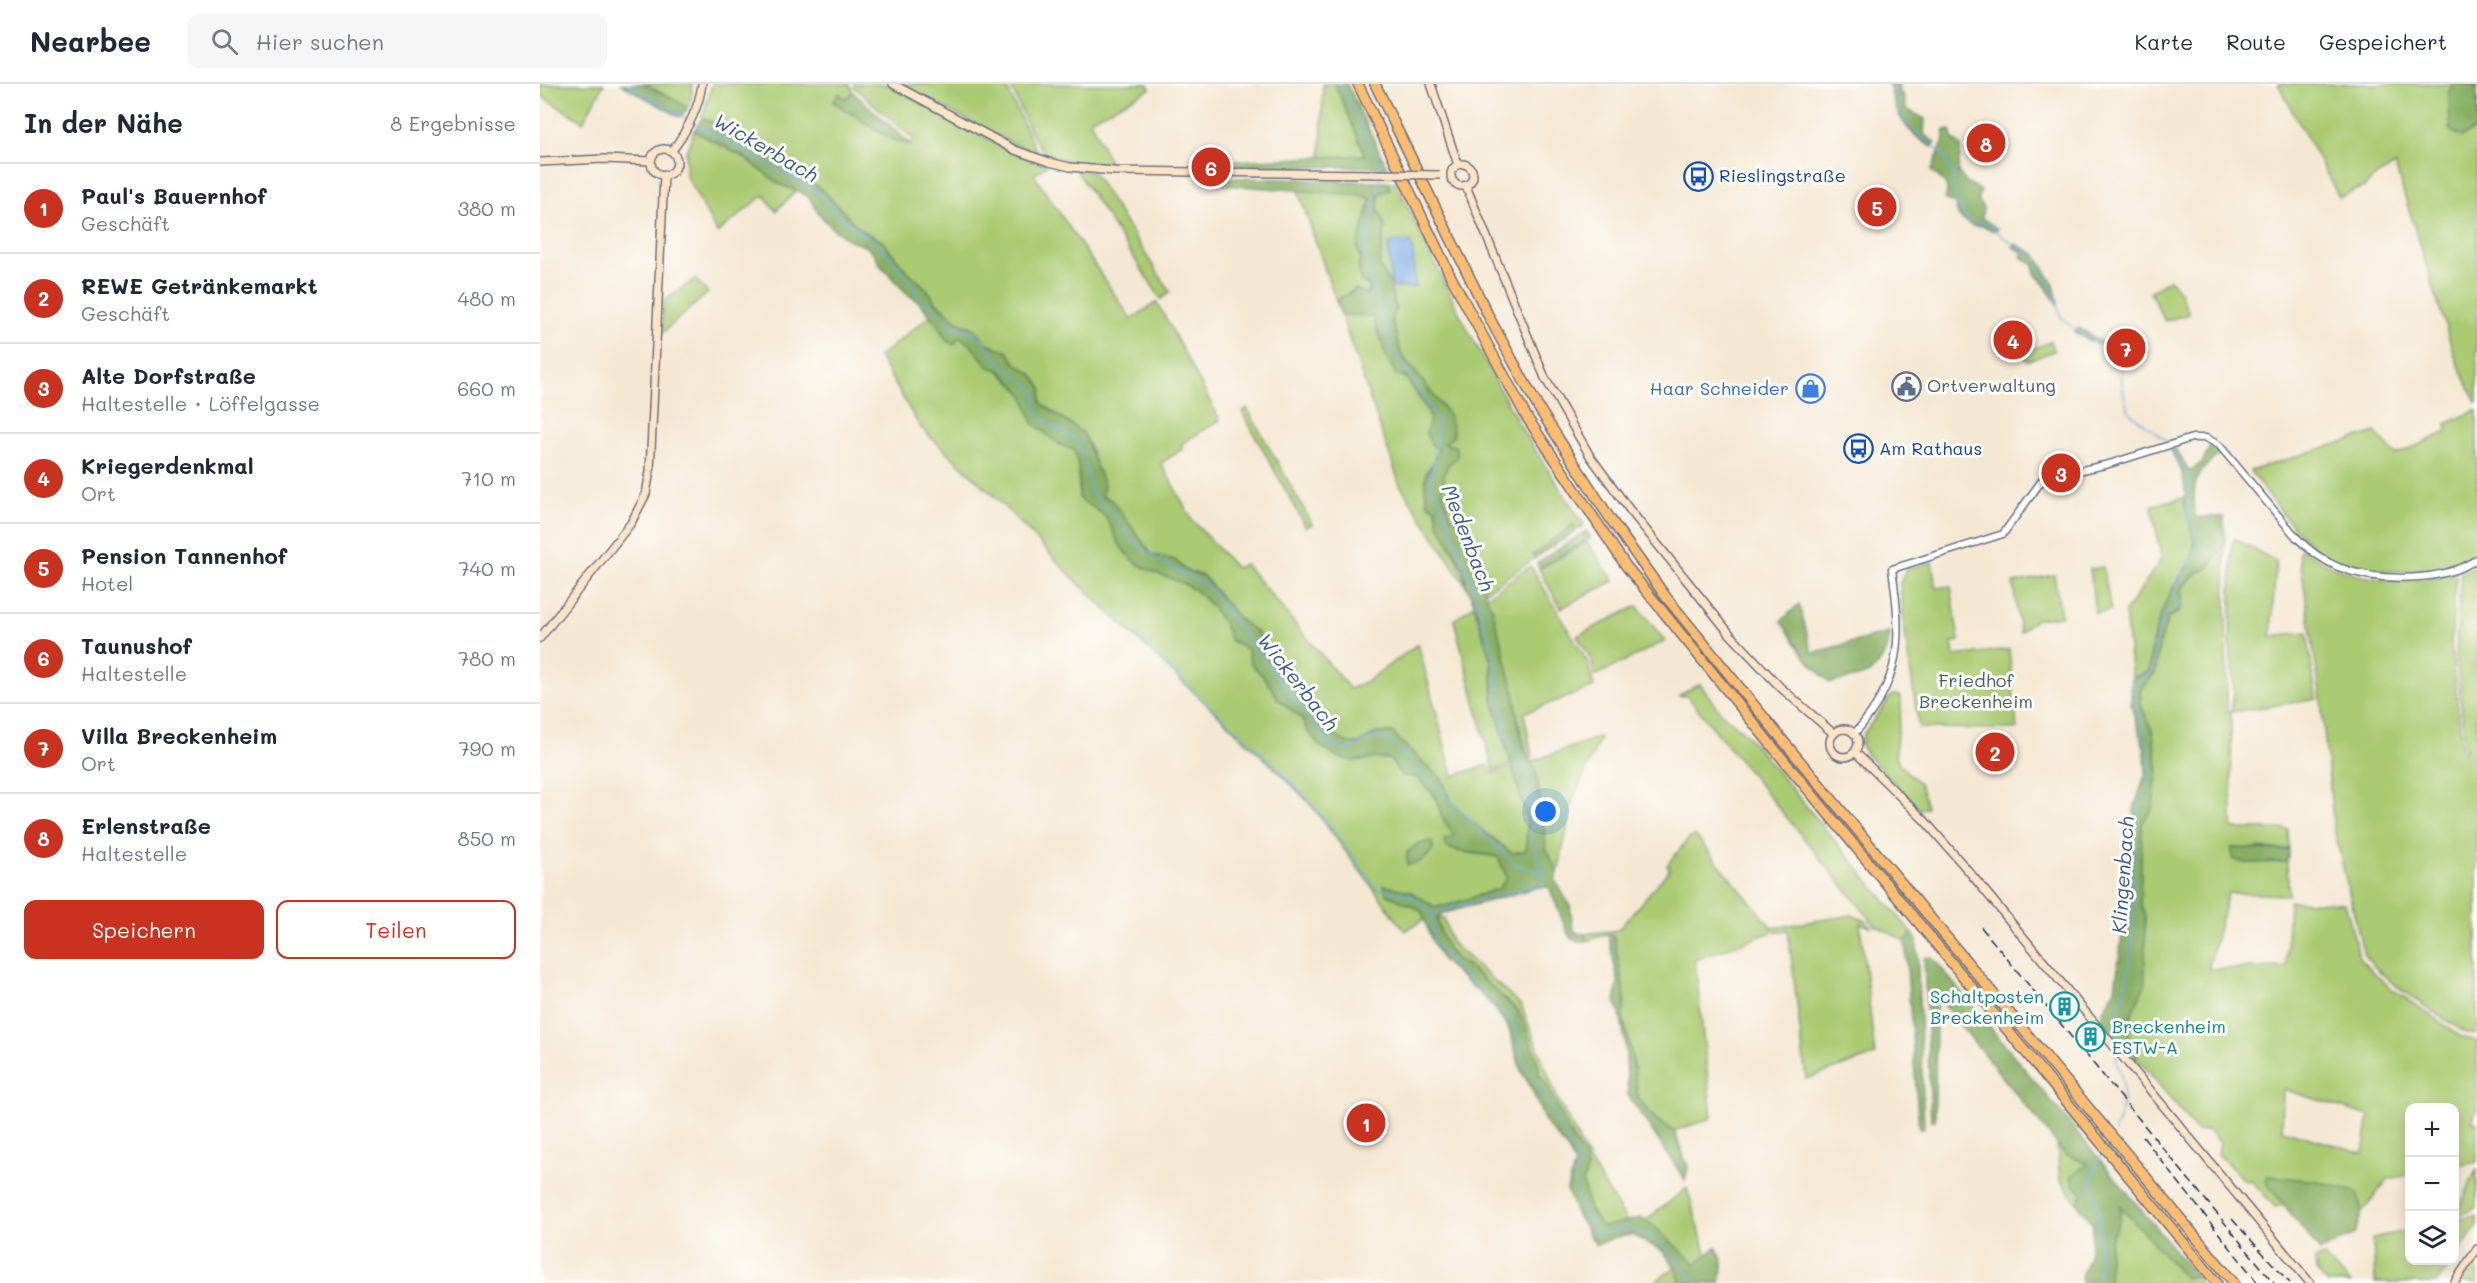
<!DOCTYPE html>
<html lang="de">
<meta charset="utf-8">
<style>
body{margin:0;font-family:Mali,sans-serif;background:#f6f6f7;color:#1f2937}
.controls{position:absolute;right:18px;bottom:18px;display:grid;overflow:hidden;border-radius:12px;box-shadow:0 3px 15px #0003}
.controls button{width:54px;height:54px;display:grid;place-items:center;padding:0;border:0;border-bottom:2px solid #e0e1e3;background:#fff;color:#1f2937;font:30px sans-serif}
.you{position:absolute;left:1006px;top:728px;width:21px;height:21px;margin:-15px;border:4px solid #fff;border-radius:50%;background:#1a73e8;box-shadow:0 0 0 9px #1a73e833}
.badge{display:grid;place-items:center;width:39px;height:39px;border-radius:50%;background:#c8321e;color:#fff;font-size:20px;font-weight:700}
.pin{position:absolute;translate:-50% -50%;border:3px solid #fff;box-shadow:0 2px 6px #0006}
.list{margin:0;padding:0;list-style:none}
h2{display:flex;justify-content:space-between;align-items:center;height:78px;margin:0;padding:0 24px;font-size:26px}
h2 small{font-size:20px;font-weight:400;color:#747a83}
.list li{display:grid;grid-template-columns:39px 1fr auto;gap:18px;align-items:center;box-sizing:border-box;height:90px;padding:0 24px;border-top:2px solid #e0e1e3}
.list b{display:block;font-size:22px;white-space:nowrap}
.list p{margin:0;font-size:20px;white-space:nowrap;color:#747a83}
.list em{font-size:20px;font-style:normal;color:#747a83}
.actions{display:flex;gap:12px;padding:18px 24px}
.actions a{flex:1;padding:14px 0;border:2px solid #c8321e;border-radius:12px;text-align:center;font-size:21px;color:#c8321e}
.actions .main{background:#c8321e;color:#fff}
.icon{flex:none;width:33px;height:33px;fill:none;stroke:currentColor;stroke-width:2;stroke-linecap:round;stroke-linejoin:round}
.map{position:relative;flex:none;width:1937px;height:1199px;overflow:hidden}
header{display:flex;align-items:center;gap:36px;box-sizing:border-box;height:84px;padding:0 30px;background:#fff;border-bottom:2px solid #e0e1e3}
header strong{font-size:28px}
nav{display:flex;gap:33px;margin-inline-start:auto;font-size:21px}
.search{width:420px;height:54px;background:#f6f6f7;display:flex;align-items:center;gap:15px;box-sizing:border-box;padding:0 21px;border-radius:12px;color:#747a83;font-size:22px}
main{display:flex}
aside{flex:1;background:#fff}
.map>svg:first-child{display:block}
.green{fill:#abcb72;stroke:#637d68;stroke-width:1.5;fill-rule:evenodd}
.forest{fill:#88af64;stroke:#526f61;stroke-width:1.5}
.water{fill:#73aae2;stroke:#476ca0;stroke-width:1.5}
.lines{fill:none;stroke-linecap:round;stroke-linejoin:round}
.stream{stroke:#73aae2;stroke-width:1.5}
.tertiary-casing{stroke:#677087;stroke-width:9}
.secondary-casing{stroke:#677087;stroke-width:10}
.motorway-casing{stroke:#677087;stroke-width:12}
.tertiary{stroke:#fff;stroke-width:6}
.secondary{stroke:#ffe4c6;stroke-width:7}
.motorway{stroke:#febc70;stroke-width:9}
.rail{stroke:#1b2f5e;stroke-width:1.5;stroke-dasharray:9 4.5;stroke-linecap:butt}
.secondary-bridge-casing{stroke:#677087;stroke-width:10;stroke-linecap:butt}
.secondary-bridge{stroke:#ffe4c6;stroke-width:7}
.labels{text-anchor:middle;stroke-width:6;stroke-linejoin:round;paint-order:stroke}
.transit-label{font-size:18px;fill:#164399;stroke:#fdfcf7;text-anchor:start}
.service-label{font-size:18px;fill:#4e5e75;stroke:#fdfcf7;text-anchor:start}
.shop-label{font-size:18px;fill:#366cbe;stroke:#fdfcf7;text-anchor:end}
.park-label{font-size:18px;fill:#465e64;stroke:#fdfcf7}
.culture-label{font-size:18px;fill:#0d838f;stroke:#fdfcf7;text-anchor:end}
.water-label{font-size:20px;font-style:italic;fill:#3a5a8c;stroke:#fdfcf7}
</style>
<header>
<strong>Nearbee</strong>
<div class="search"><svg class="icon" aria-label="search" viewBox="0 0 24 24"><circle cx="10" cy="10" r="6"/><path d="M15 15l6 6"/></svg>Hier suchen</div>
<nav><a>Karte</a><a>Route</a><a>Gespeichert</a></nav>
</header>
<main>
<aside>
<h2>In der Nähe<small>8 Ergebnisse</small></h2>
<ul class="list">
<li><span class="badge">1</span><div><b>Paul's Bauernhof</b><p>Geschäft</p></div><em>380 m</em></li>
<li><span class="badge">2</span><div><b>REWE Getränkemarkt</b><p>Geschäft</p></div><em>480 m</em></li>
<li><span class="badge">3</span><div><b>Alte Dorfstraße</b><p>Haltestelle · Löffelgasse</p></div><em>660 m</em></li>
<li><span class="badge">4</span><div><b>Kriegerdenkmal</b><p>Ort</p></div><em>710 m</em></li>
<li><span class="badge">5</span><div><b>Pension Tannenhof</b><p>Hotel</p></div><em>740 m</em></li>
<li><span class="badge">6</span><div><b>Taunushof</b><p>Haltestelle</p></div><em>780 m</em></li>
<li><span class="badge">7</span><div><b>Villa Breckenheim</b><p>Ort</p></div><em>790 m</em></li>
<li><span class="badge">8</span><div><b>Erlenstraße</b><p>Haltestelle</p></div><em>850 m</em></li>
</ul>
<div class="actions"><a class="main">Speichern</a><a>Teilen</a></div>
</aside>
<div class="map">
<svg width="1937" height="1199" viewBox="0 0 1937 1199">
<rect width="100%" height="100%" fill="#fdfcf7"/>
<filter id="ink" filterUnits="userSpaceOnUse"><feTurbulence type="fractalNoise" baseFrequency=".0167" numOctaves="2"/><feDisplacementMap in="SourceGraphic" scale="12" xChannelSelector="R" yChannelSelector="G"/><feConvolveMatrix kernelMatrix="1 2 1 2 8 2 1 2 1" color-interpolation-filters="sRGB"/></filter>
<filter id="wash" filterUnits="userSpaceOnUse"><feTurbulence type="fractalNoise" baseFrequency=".008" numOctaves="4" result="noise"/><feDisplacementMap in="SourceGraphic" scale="24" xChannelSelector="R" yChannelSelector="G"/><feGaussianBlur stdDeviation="1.35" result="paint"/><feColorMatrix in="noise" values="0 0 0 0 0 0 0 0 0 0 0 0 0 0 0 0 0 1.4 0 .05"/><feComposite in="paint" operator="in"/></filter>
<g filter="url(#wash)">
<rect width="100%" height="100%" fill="#f5e8d3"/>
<!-- green -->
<g class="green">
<polygon points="0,0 64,0 43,38 0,11"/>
<polygon points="104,0 152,0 152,11 147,25 142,20"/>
<path d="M172,0H309L313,8L307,15L372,61L373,55L314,3V0H347L474,69L507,81L494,91L591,235L617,218L680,336L641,360L643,365L621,379L652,436L696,484L705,480L810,605L827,597L878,560L913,692L948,681L950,689L973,683L987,735V767L972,769C952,754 929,737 912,718C906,711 906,699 900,693C884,678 867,666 853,649C847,649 839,648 834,650C829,652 826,656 822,658C802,666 781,640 778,624L764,620L734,577L726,573L718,549L700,536L663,492L645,486L635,476L612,471L573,418L562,411L551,365L543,349L501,319L492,290L475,279L468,268L447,259L435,245L420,239L395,217L387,205L366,186L342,157L323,147L310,136L285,108L258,88L189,44L162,34Z"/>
<polygon points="360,0 465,0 494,63 502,73 459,53"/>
<path d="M470,0H608L610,5L550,36L571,81C554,79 521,79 507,70C492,60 478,17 470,0Z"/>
<polygon points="783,0 795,0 825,71 781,73"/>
<polygon points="1738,0 1937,0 1937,40 1922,53 1937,44 1937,321 1915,273 1855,81 1833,94 1824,103 1799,113"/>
<polygon points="154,47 202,72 241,101 256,107 236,127 224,111 177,149 146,91 146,68"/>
<polygon points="536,86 553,88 630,208 621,215"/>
<polygon points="848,98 856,98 923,237 984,349 1044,441 1036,447 1033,441 994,471 995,474 945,508 940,472 931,471 922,442 911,433 903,409 904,391 908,380 905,359 909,331 861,270 852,235 856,225 849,198 839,182 845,143 838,124 839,109 850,106"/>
<polygon points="758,106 821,111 831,115 817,165 831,203 826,210 815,205 796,217"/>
<polygon points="155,195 168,209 122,249 123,218"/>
<polygon points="1630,195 1640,208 1649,230 1625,237 1610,208"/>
<path d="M391,231L407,257L418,253L429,259L483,310L493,339L519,360L534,366L538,379L539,414C547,421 560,426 565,433C577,449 575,461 592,475C606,488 625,491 642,499C665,509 683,534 691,557L701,561L708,567L711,580L726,595L738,615L762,635L767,647L821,677L836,674L850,675L862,692L876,693L895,712L902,733L930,769L958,773L967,794L959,805L906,822L895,823L885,818L846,810L881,826L885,835L865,847L771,721L744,693L541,502L458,416L380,343L339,273Z"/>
<path d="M801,231L833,232L837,248L888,327L899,365L896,374L886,388L885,406L888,420L896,425C900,453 922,474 926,502L860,401Z"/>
<path d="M1474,244L1483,253L1482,260C1474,264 1468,264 1461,258Z"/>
<polygon points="1511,257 1514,267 1487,277 1485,275 1484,269"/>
<polygon points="707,324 772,440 766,443 702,328"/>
<path d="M1937,326V469C1910,486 1890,489 1858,487C1841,486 1820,487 1803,481C1762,465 1736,420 1710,387L1835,348L1856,371L1907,348L1906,340Z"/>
<path d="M1643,414C1646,429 1653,445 1654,460C1655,477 1639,492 1632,506C1619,530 1610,560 1609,587L1592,594L1585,528L1620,477L1621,473L1612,423L1613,421Z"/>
<path d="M1695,455L1736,477L1731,552L1767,548L1776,615L1691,628L1692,745H1748L1749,765L1692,764L1704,779L1747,778L1749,811L1688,809L1668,885L1746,883L1749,817L1805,819L1820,876L1851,904L1923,954L1937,957V1025L1932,1038H1937V1078L1915,1082L1914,1024H1870L1869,1091L1848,1095L1822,1128L1816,1108L1777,1097L1727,1092L1725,1097L1744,1121L1735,1123L1711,1096L1705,1097L1678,1070L1680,1059L1668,1046L1657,1047L1599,976L1589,954L1605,833L1600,818L1602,739L1612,726L1613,649L1601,621L1600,606L1615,589L1619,561L1628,534L1639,528L1641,506L1655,490L1667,485L1685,459L1687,628L1691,627L1694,608L1690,560L1692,460ZM1743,1005L1829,1032L1823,1069L1742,1046Z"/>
<polygon points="1047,458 1074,497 1021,524 999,485"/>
<path d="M1762,465C1811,499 1859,501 1916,491L1911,563L1923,668L1926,667L1916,568L1921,489L1937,481V951L1926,949C1891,926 1852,904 1824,871L1794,745L1781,615L1759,468Z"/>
<polygon points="1392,478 1396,504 1411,502 1419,557 1412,558 1414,572 1469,565 1477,645 1379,644 1366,558 1360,499 1366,485"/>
<polygon points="989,483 992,484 1043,570 1048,579 1054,603 984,629 992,673 988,674 978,638 974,608 952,524 945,514"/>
<polygon points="1563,483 1571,527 1555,529 1550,485"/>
<polygon points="1514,491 1521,532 1496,535 1480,548 1473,499"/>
<polygon points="934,521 951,577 953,616 958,628 966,665 972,680 953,686 914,536"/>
<polygon points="1097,522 1125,557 1055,592 1051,575 1037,552"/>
<polygon points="1160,600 1181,629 1206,650 1372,849 1365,857 1335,841 1147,612 1138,612"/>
<path d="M1352,611H1359C1366,620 1353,656 1356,672C1359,685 1369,688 1377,697C1383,702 1384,716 1387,724L1379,725L1327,671L1321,661L1324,649Z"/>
<polygon points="1059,653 1060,655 1033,715 1018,789 1006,764 996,686 991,678"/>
<polygon points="1155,751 1232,844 1312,831 1327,837 1331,843 1320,839 1335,971 1266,995 1248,846 1232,848 1155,876 1172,1034 1134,1047 1114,1034 1098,1014 1093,977 1083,933 1085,914 1074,853 1068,850 1046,857 1045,850 1078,846 1130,785 1127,781 1149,754"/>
<path d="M904,834L911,858L981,921L1017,1013L1051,1080L1087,1137L1062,1144L1049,1125L1042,1098L1047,1085L1044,1071L1033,1056L1004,995L999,993V982L984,939L978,927L927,881C908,874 902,854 897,836Z"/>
<polygon points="1517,1061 1525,1070 1548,1080 1543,1109 1537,1119 1520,1096"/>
<polygon points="1937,1084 1937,1124 1915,1133"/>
<polygon points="1147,1104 1167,1172 1156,1180 1105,1137"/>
<path d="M1580,1121L1645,1194L1656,1192L1661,1199H1569C1567,1184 1568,1169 1571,1154C1576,1138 1581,1141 1580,1121Z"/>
<polygon points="1937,1132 1937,1142 1915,1174 1915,1136"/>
<polygon points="1869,1146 1870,1176 1913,1177 1897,1199 1835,1199 1833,1154"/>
<polygon points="1783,1172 1811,1199 1788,1199 1776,1187 1775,1176"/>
<polygon points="1937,1174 1937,1199 1920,1199"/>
<polygon points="1135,1183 1141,1199 1114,1199"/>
</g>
<!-- forest -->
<g class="forest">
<polygon points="81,0 104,0 143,20 147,25 140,33"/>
<polygon points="795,0 807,0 847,83 691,83 694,77 825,71"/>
<path d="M1349,0H1358L1360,10H1363L1366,25L1385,35L1384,50L1395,59L1392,63C1365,48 1356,31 1349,0Z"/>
<polygon points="1913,0 1932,0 1937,6 1937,44 1922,53 1910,46 1909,7"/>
<polygon points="313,8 372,61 351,55 293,18 299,9 306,15"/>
<path d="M162,34L189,44L258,88L285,108L311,136L323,147L342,157L366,186L387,205L395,217L420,239L435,245L447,259L468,268L475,279L492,290L502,304L501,319L543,349L564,401L562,411L573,417L612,471L635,476L645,486L663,492L700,536L718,549L726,573L734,577L764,620L778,624C781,640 802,666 822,658C826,656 829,652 834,650C839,648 847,649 853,649C867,666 884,678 900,693C906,699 906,710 912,718C929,737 952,754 972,769L986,767L987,735L953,616L951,577L933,516L926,502L924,485L898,439L896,425L888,420C880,388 890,391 899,365L893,363L886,350L890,335L888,327L866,293L856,291L846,272L833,232L801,231L796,217L816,205L826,210L831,203L821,197L818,181L821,173L817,165L831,115L821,111L672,100L666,93L848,98L850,106L839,110L838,124L845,142L839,182L849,198L856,225L852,235L861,270L909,331L914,352L905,359L916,363L918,373L909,380L904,391L903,409L911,433L922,441L931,470L940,472C943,490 942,510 952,524L974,608L978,638L986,670L996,686L1006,764L1018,789L1015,796L1030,822L1033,845L1039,850H1045L1046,857L1038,858L1029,852L1009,803H999L901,830L897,836C902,854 908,874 927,881L978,927L984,939L999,982V992L1004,994L1033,1056L1044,1071L1047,1085L1043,1098L1049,1125L1062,1143L1100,1134L1111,1140L1156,1180L1176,1163L1183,1176L1180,1199H1141L1135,1183L1123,1167L1092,1151L1075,1153L1056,1161L1036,1130L1027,1106L1035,1080L1028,1066L1005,1038L991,1003L981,987L969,945L957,927L945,914L903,877L892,857L881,826L846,810L844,801L871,808L895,823L906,822L958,805L967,794L958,773C940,768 921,771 905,762L904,756L914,752L902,733L895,712L876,693L862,692L850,675L836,674L813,677L797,673L781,663L767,647L762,635L738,615L726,595L711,580L708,567L701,561L691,557C683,534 665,509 642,499C625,491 606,488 592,475C575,461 577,449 565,433C559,426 547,421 539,414C541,397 539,382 534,366L519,360L493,339L483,310L460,286L449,283L429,259L419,253L414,261L407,257L400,244L380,219L367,210L341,182L333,168L327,163L309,156L293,145L279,130L270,115L261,108L241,101L202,72L154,47Z"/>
<path d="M1405,46H1410L1412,54L1421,62L1418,88L1426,98L1441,107L1438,115L1443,124L1442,134L1458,145L1454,147L1444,142H1432L1419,133L1414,119L1405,115C1411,99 1403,97 1391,87L1403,59Z"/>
<path d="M1475,160L1495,170L1514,201L1518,219C1508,210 1507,199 1495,191L1493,179L1481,173L1483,168L1473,163Z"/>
<polygon points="1539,244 1563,259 1557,261 1534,248"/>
<path d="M1670,362L1680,370C1652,391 1653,400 1655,433H1684L1685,459L1667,485L1655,490L1641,506C1644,521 1643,526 1628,534L1619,561L1615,589L1600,606L1601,621L1613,649L1618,687L1612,726L1602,739L1600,818L1605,833V901L1590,933L1589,954L1596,968V977L1562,937V929L1575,905L1589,797L1594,725L1606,688L1605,666L1591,621L1592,594L1609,587C1611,560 1619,530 1632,506C1639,492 1655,477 1654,460C1653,445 1646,429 1643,414L1646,410L1642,388L1631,366L1636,365L1649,387L1662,379Z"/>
<polygon points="1033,441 1036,447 995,474 993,471"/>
<polygon points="1046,447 1051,454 999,484 997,479"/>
<path d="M1259,520L1272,569L1351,548C1339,593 1332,590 1290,599L1265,573L1241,537Z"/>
<path d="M892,757L893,766C887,774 878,780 867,781V768L879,759Z"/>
<polygon points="1692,764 1744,766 1749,765 1747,778 1704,779 1692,775"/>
<polygon points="1372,849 1377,856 1384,1044 1379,1045 1365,857"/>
<polygon points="1068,850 1074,853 1085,914 1083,933 1093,977 1098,1014 1114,1034 1134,1047 1148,1083 1145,1096 1088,1011 1085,957 1079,926 1075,918 1078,897"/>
<polygon points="1392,873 1656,1192 1645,1194 1580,1122 1580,1136 1572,1152 1569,1170 1569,1199 1542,1199 1541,1192 1549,1172 1553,1141 1537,1119 1543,1109 1534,1102 1531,1092 1548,1080 1525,1070 1400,916 1396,918 1395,1037 1391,1037 1384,874"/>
<polygon points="1727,1092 1777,1097 1817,1108 1822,1128 1815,1150 1780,1167 1725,1097"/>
</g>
<!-- water -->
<polygon class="water" points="854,158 870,158 873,166 875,203 854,204 851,198 848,162"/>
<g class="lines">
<!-- stream -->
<g class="stream">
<polyline points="88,0 147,35"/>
<polyline points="800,0 839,79 839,86"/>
<path d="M1351,0L1359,28L1366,40L1407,73V83L1413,90C1413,110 1417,127 1433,140L1446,139L1475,162L1495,173L1507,194L1521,232L1527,239L1545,252L1579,269L1584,313L1590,329L1628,358"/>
<path d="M154,39L277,108L302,135L342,163L371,199L382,218L394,222L410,241L430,247L443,254L451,271L495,307L497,328L511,342L537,356L546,381L551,407L599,462L622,478L668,503L788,659L806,666L835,653L849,656L975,780L1005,790L1003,799L891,830L894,858L914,883L973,938L982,973L1038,1078C1028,1109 1042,1122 1053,1150C1066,1149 1083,1143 1096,1147C1120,1152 1142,1180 1156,1199"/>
<polyline points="840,94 824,172 852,264 898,337 891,401 902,421 934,505 955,577 965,647 990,697 991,753 1004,790"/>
<polyline points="589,545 641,597 713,660 763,710 799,753 837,805 871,811 891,830"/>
<polyline points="1576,961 1577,930 1587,896 1594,844 1593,780 1596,744 1600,721 1609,696 1610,671 1595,619 1594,597 1611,589 1616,552 1625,529 1638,522 1632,509 1647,486 1657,462 1647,427 1649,412 1647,394 1631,362"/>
<path d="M1574,1048C1580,1036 1585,1015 1583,1001C1582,989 1575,981 1576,968"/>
<polyline points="1559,1199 1559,1128 1551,1097 1555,1083 1563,1068"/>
</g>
</g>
</g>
<g filter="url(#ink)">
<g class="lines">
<defs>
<path id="tertiary" d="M1314,650C1363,596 1362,554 1352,485L1463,450L1503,395L1569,380L1652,354H1666L1679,361L1757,454C1769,466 1782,476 1798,483C1836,498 1903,499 1937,475"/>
<g id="secondary">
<polyline points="353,0 475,66 509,78 530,83 574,87 837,90"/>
<polyline points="891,0 918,81"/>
<circle cx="124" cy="78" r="13"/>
<path d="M132,67C146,48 159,24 162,0"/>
<polyline points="0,78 64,75 111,77"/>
<circle cx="922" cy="91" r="11"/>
<polyline points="926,102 1005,294 1050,372 1089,425 1190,550 1240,603 1294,650"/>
<polyline points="0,554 91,439 106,410 110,387 124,91"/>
<circle cx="1304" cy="659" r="14"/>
<polyline points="1315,668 1385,737 1431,790 1770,1199"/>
<polyline points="1914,1199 1937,1165"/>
</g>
<g id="motorway">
<polyline points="818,0 911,193 986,332 1086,482 1232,662 1677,1199"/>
<polyline points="835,0 950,235 998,323 1071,436 1126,513 1240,653 1694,1199"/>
</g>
</defs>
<!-- tertiary casing -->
<use href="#tertiary" class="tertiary-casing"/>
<!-- secondary casing -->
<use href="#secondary" class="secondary-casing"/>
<!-- motorway casing -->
<use href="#motorway" class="motorway-casing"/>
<!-- tertiary -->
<use href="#tertiary" class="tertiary"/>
<!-- secondary -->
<use href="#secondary" class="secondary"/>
<!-- motorway -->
<use href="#motorway" class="motorway"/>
<!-- rail -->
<g class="rail">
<polyline points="1441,843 1734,1199"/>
<polyline points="1603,1053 1718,1199"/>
<polyline points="1692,1135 1750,1199"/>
</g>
<defs>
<polyline id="secondary-bridge" points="837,90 900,91"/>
</defs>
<!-- secondary-bridge casing -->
<use href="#secondary-bridge" class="secondary-bridge-casing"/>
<!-- secondary-bridge -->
<use href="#secondary-bridge" class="secondary-bridge"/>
</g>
</g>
<!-- icons -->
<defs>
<symbol id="bus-ring" viewBox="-11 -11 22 22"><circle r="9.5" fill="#fdfcf7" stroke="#1a4fb4" stroke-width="1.5"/><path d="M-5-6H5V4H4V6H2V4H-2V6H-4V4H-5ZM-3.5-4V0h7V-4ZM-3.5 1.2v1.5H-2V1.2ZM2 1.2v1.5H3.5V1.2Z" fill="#1a4fb4"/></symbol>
<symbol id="civic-ring" viewBox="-11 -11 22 22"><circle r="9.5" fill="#fdfcf7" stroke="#5c6f8a" stroke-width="1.5"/><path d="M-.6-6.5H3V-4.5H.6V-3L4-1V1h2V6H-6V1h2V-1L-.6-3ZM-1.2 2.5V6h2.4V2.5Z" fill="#5c6f8a"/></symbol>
<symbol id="shop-ring" viewBox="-11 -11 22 22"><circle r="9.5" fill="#fdfcf7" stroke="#3f7fe0" stroke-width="1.5"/><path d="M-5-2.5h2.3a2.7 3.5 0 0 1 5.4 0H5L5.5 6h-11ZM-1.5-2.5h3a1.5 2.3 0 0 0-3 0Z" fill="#3f7fe0"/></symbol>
<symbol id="building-ring" viewBox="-11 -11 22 22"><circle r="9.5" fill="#fdfcf7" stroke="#0f9aa8" stroke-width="1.5"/><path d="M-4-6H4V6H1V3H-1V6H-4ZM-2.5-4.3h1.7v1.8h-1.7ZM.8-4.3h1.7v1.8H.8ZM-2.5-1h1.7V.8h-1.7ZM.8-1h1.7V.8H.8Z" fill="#0f9aa8"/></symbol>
</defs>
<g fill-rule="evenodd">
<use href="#bus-ring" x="1142" y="76" width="33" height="33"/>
<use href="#civic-ring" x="1350" y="286" width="33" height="33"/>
<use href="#shop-ring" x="1254" y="288" width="33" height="33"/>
<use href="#bus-ring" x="1302" y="348" width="33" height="33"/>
<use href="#building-ring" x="1508" y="906" width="33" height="33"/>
<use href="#building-ring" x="1534" y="936" width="33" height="33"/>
</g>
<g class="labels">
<!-- transit labels -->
<g class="transit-label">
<text x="1179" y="98">Rieslingstraße</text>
<text x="1339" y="371">Am Rathaus</text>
</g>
<!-- service labels -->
<g class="service-label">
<text x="1387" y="308">Ortverwaltung</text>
</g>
<!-- shop labels -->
<g class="shop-label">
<text x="1249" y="311">Haar Schneider</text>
</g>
<!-- park labels -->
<g class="park-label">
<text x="1436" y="603">Friedhof<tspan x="1436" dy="21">Breckenheim</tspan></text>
</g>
<!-- culture labels -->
<g class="culture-label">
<text x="1504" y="919">Schaltposten<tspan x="1504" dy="21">Breckenheim</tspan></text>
<text x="1572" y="949" text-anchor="start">Breckenheim<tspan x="1572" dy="21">ESTW-A</tspan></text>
</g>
<!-- water labels -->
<g class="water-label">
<text transform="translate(226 64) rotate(30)" y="7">Wickerbach</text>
<text transform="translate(928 454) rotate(69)" y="7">Medenbach</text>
<text transform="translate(758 598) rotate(52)" y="7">Wickerbach</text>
<text transform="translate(1583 791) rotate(-86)" y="7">Klingenbach</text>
</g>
</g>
</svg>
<div class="controls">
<button>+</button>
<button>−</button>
<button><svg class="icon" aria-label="layers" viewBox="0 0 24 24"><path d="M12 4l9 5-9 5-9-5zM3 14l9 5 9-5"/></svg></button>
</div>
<div class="you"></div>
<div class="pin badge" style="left:826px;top:1039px">1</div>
<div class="pin badge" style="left:1455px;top:668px">2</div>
<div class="pin badge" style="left:1521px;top:389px">3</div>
<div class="pin badge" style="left:1473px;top:256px">4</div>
<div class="pin badge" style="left:1337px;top:123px">5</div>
<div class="pin badge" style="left:671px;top:83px">6</div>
<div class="pin badge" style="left:1586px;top:264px">7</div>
<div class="pin badge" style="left:1446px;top:59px">8</div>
</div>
</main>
